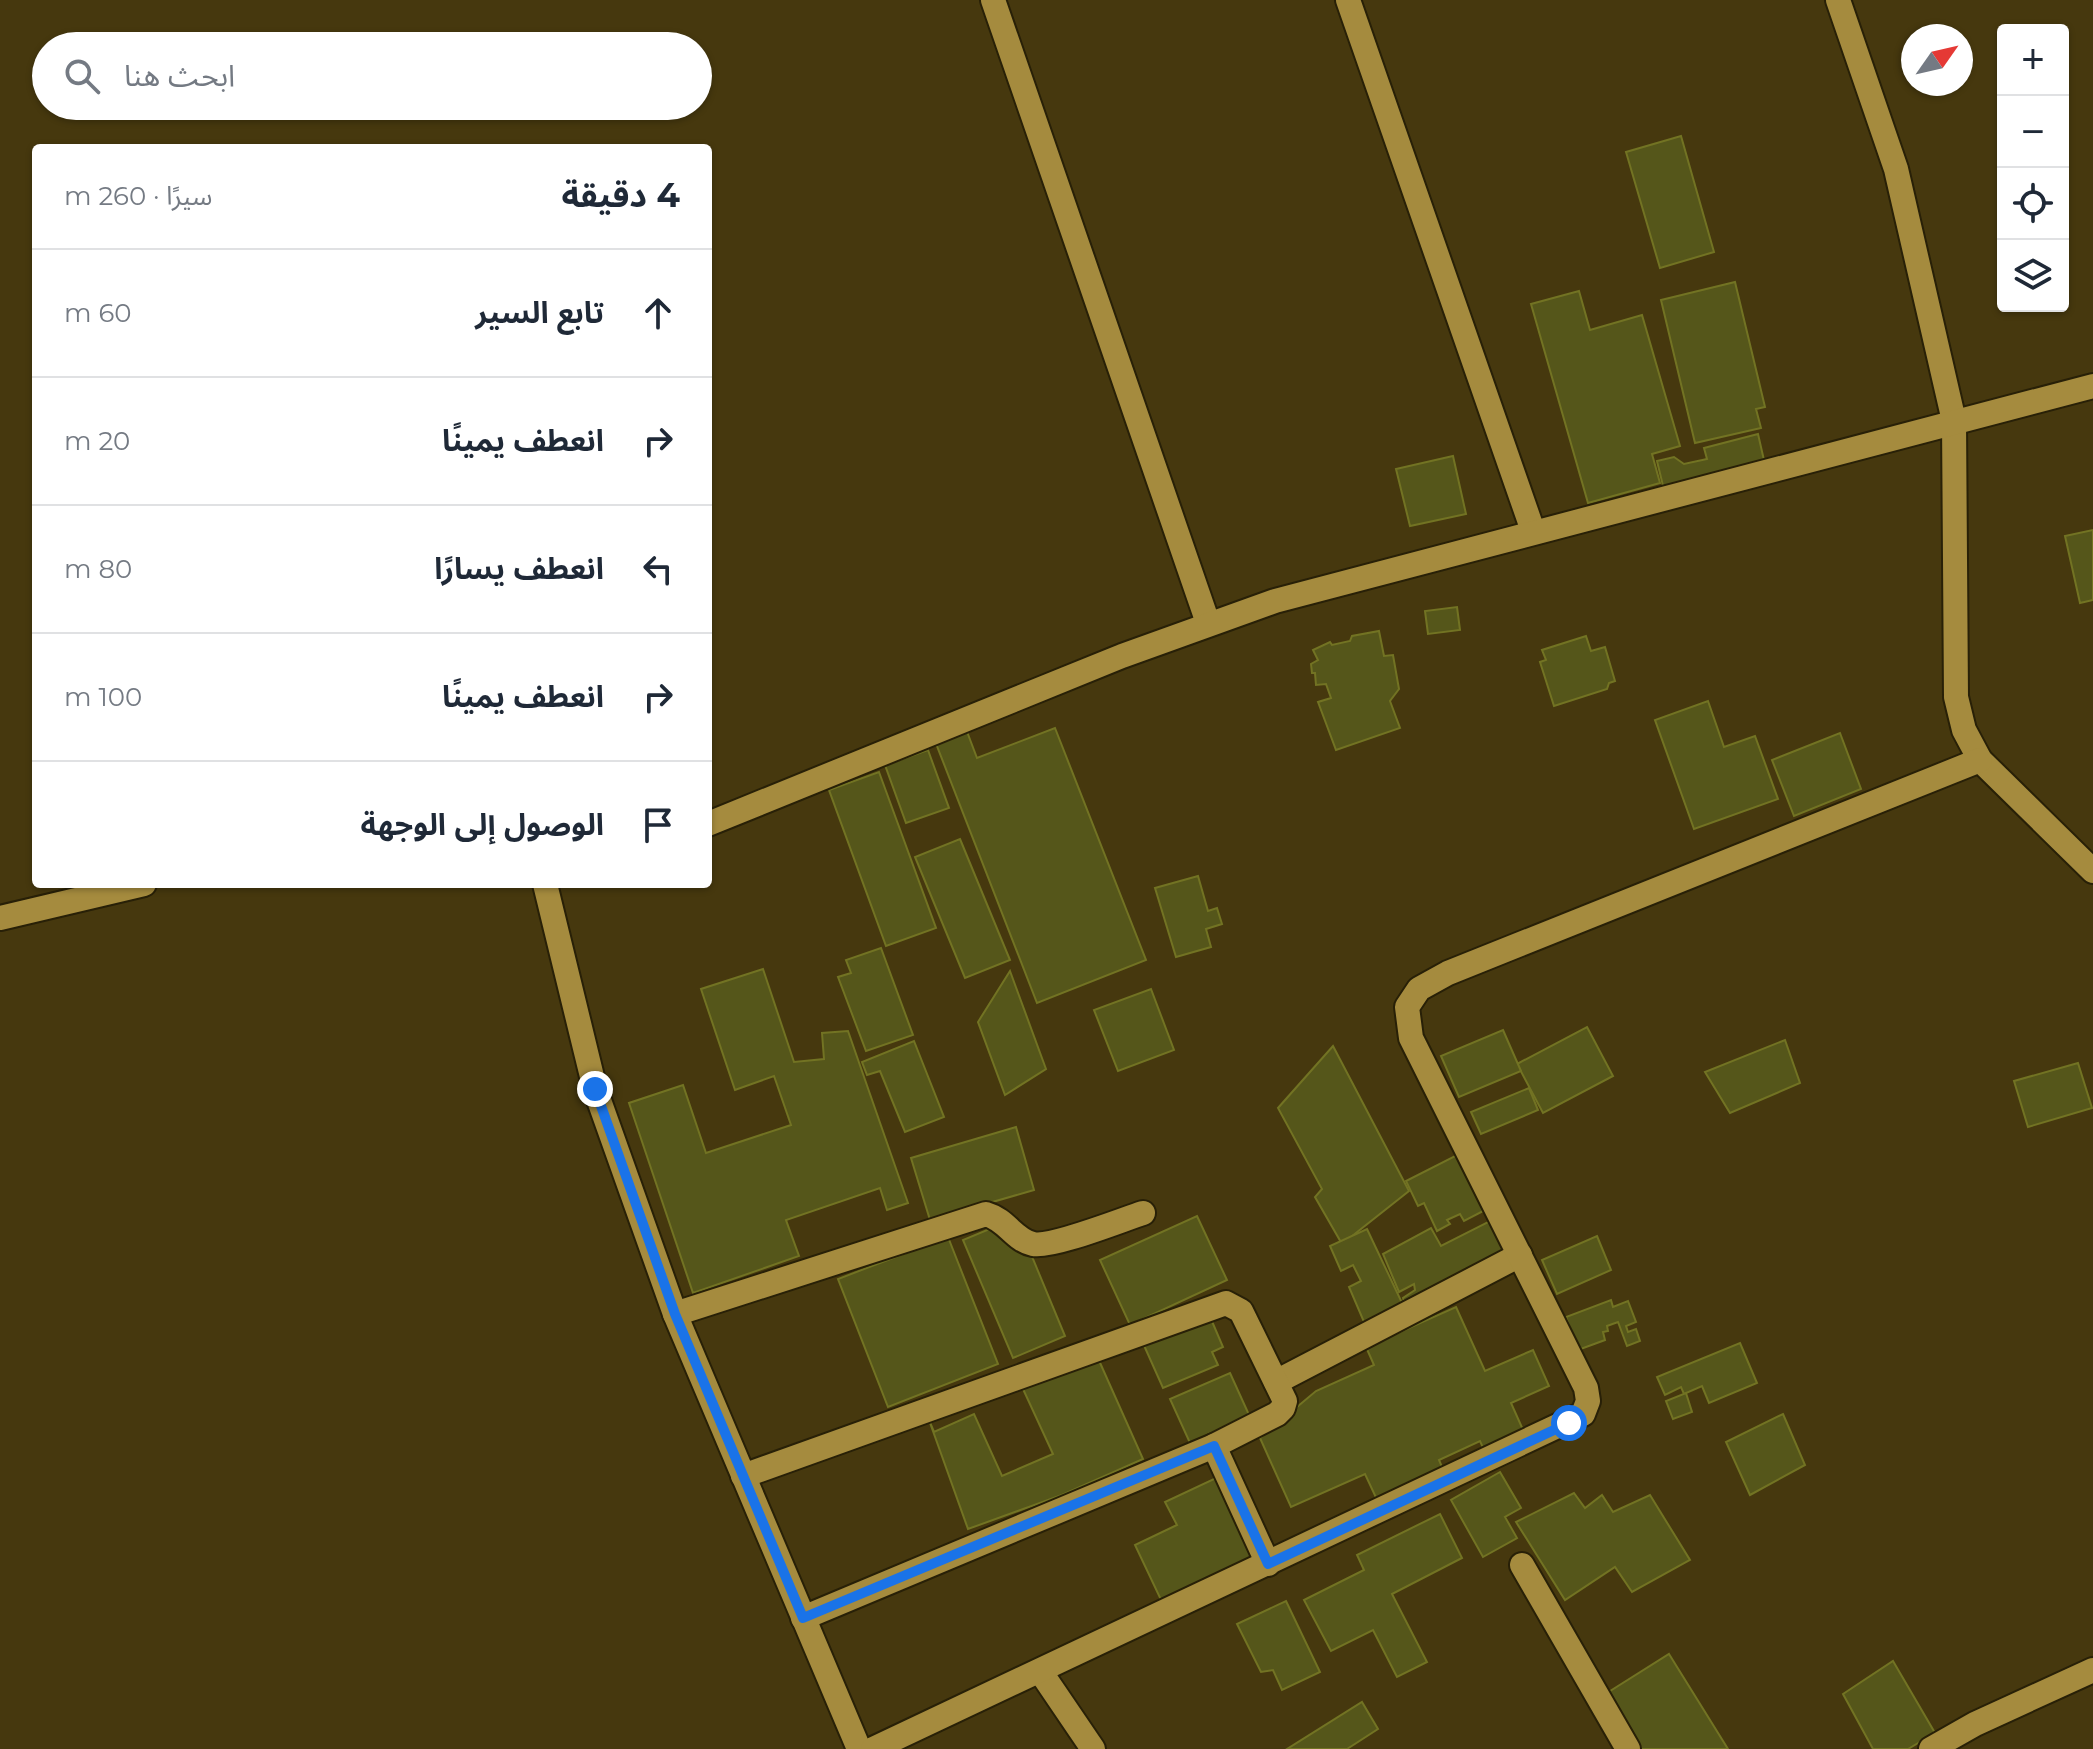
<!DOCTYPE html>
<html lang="ar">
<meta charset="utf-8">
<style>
body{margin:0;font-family:Montserrat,"Noto Sans Arabic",sans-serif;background:#f6f6f7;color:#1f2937;direction:rtl}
.controls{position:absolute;right:24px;top:24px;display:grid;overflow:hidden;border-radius:8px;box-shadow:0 2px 6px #0004}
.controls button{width:72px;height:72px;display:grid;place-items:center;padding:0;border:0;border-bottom:2px solid #e0e1e3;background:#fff;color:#1f2937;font:40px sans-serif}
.compass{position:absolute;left:1901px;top:24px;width:72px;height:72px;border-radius:50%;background:#fff;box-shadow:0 2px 6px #0004;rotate:56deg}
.stop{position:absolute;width:24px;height:24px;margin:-18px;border:6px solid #1a73e8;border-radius:50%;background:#fff}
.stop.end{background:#1a73e8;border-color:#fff;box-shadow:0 2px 8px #0008}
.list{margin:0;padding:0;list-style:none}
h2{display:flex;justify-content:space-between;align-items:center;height:104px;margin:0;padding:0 32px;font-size:34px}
h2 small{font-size:26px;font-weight:400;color:#747a83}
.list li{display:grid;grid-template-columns:52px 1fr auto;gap:24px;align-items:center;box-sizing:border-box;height:128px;padding:0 32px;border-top:2px solid #e0e1e3}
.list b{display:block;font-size:30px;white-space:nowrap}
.list em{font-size:26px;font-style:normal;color:#747a83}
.icon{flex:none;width:44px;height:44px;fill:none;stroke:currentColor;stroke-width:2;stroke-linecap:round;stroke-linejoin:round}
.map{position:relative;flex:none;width:2093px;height:1749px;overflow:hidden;direction:ltr}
.search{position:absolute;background:#fff;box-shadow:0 2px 6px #0004;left:32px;top:32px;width:680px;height:88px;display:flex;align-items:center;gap:20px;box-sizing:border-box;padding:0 28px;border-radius:44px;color:#747a83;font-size:30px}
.panel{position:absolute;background:#fff;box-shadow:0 2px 6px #0004;left:32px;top:144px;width:680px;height:744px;border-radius:8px;direction:rtl}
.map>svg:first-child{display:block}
.building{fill:#55561a;stroke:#727323;stroke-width:2}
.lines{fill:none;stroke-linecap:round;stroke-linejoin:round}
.street-casing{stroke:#282007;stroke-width:28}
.street{stroke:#a58b3e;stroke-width:24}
.route{stroke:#1a73e8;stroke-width:10}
</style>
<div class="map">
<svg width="2093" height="1749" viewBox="0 0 2093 1749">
<rect width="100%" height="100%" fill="#46380e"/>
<!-- building -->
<g class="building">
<polygon points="1681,136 1714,252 1660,268 1626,152"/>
<polygon points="1735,282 1765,407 1756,409 1761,428 1695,443 1661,300"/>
<polygon points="1579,291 1590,330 1642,315 1680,446 1652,454 1660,483 1588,503 1531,304"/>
<polygon points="1758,434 1766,469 1665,494 1657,461 1674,457 1684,464 1707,459 1704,448"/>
<polygon points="1453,456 1466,514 1410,526 1396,469"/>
<polygon points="2093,530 2093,600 2080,603 2065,536"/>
<polygon points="1457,607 1460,630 1428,634 1425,611"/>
<polygon points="1379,631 1384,656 1393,655 1399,689 1390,701 1400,728 1336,750 1318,702 1331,698 1326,684 1316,685 1315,673 1312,673 1311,664 1318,660 1313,650 1330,642 1332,645 1350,641 1352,636"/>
<polygon points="1586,636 1591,651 1605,647 1615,681 1609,683 1607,689 1554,706 1540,662 1546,660 1542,650"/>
<polygon points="1708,701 1724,747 1755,736 1778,799 1694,829 1655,720"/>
<polygon points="1055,728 1146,960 1037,1003 935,741 966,729 977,758"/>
<polygon points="1840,733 1861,789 1794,816 1772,760"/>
<polygon points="928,750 949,808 906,823 885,765"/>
<polygon points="879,772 936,928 886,946 829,790"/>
<polygon points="960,839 1010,960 965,978 915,857"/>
<polygon points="1198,876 1208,911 1217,908 1222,924 1206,929 1211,947 1176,957 1155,888"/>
<polygon points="881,948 913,1035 866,1051 838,977 851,973 846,960"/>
<polygon points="763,969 794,1062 824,1059 822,1033 848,1031 908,1203 887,1210 880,1188 786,1220 799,1256 693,1293 629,1103 683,1085 706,1153 791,1125 774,1076 735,1090 701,989"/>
<polygon points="1010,971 1046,1069 1005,1095 978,1022"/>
<polygon points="1151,989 1174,1050 1118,1071 1094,1010"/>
<polygon points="1587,1027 1613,1076 1543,1113 1517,1064"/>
<polygon points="1503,1030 1521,1071 1459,1097 1441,1056"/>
<polygon points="1785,1040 1800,1083 1730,1113 1705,1072"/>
<polygon points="914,1041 944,1117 905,1132 880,1071 867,1075 862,1062"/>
<polygon points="1333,1046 1409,1191 1342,1244 1315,1197 1322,1189 1278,1108"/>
<polygon points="2078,1063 2092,1108 2028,1127 2014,1081"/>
<polygon points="1529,1088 1538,1110 1481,1134 1471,1112"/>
<polygon points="1016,1127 1034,1190 930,1220 911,1158"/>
<polygon points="1461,1153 1489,1208 1464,1221 1460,1214 1447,1220 1450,1224 1437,1231 1424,1203 1418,1206 1406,1181"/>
<polygon points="1197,1216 1227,1280 1130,1325 1100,1260"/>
<polygon points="1016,1218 1065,1336 1013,1358 963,1240"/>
<polygon points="1492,1220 1506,1250 1406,1308 1403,1298 1415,1290 1414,1284 1399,1292 1383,1254 1431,1228 1441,1246"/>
<polygon points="1367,1229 1403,1305 1364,1322 1349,1287 1361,1281 1353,1265 1341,1271 1330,1246"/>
<polygon points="1597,1236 1611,1270 1557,1294 1542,1260"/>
<polygon points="948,1237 998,1364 888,1407 838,1279"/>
<polygon points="1611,1300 1613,1307 1628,1301 1636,1322 1626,1326 1628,1332 1636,1329 1640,1341 1627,1346 1618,1322 1607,1326 1608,1331 1603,1332 1605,1340 1578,1350 1566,1317"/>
<polygon points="1456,1307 1485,1371 1533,1350 1549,1386 1511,1403 1524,1432 1484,1450 1480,1441 1439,1460 1445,1474 1379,1504 1365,1474 1291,1507 1260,1438 1316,1391 1374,1365 1366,1347"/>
<polygon points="1208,1312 1223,1347 1212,1352 1218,1365 1163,1388 1142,1341"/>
<polygon points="1740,1343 1757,1383 1709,1403 1702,1386 1684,1394 1681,1387 1665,1395 1657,1377"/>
<polygon points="1097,1356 1143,1459 1062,1495 968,1529 929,1420 934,1432 974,1414 1002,1476 1053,1454 1023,1389"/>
<polygon points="1230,1373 1250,1417 1190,1443 1170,1399"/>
<polygon points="1686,1393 1692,1412 1673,1419 1666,1401"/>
<polygon points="1783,1414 1805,1465 1750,1495 1726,1442"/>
<polygon points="1500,1472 1521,1508 1505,1517 1517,1538 1483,1557 1451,1500"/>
<polygon points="1216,1478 1254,1557 1162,1602 1135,1545 1177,1525 1165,1502"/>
<polygon points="1574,1493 1585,1508 1602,1495 1613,1512 1650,1495 1690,1560 1632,1592 1615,1567 1565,1600 1516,1522"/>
<polygon points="1440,1514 1462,1558 1392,1594 1427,1662 1397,1677 1373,1630 1331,1651 1304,1600 1364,1570 1357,1555"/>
<polygon points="1286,1601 1320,1672 1282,1690 1273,1670 1261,1672 1237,1624"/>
<polygon points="1669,1654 1728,1749 1628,1749 1599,1698"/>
<polygon points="1893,1661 1935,1733 1908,1749 1873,1749 1843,1694"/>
<polygon points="1362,1702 1378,1729 1347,1749 1287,1749"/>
</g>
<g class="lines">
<defs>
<g id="street">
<polyline points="993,0 1208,623"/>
<polyline points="1348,0 1533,531"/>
<polyline points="1838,0 1896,169 1954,421 1956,697 1964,730 1980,760 2093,871"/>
<polyline points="708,824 1122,656 1275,601 2093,386"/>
<polyline points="545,884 595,1089 675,1314 859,1749"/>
<polyline points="0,918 144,884"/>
<path d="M675,1314L986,1214C1007,1220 1014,1240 1033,1244C1052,1248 1121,1220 1143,1213"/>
<polyline points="1276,1382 1520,1255"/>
<polyline points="1214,1446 1268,1564"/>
<polyline points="743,1476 1226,1303 1241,1311 1285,1401 1283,1408 1277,1414 1214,1446 803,1618"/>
<polyline points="1522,1565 1628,1749"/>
<polyline points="1040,1671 1093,1749"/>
<polyline points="873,1749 1583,1414 1588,1401 1586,1388 1411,1038 1407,1007 1419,989 1448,973 1980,760"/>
<polyline points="1931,1749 1975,1724 2093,1670"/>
</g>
</defs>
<!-- street casing -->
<use href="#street" class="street-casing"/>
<!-- street -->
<use href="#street" class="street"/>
</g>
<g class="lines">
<!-- route -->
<polyline class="route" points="595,1089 675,1314 803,1618 1214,1446 1268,1564 1569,1423"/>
</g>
</svg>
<div class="controls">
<button>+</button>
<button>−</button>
<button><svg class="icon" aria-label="locate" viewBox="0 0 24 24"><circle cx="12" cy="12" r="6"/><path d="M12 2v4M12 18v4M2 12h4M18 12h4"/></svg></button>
<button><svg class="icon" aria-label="layers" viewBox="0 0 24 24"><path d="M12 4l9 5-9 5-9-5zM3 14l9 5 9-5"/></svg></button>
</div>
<svg class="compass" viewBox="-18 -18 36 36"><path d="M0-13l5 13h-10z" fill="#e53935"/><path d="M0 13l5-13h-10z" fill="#747a83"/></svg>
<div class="stop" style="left:1569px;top:1423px"></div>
<div class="stop end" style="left:595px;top:1089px"></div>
<div class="search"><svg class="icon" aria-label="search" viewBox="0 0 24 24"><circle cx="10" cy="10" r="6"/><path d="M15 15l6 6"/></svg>ابحث هنا</div>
<section class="panel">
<h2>4 دقيقة<small>سيرًا · 260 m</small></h2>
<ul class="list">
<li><svg class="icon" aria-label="ahead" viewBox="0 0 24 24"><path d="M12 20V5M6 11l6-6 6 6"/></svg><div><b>تابع السير</b></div><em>60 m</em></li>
<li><svg class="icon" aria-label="right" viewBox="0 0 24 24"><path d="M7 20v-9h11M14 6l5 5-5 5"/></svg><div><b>انعطف يمينًا</b></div><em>20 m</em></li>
<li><svg class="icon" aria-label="left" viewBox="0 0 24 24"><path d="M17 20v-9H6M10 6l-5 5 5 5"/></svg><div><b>انعطف يسارًا</b></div><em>80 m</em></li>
<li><svg class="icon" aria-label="right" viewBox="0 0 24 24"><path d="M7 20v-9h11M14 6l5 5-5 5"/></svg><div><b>انعطف يمينًا</b></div><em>100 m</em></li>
<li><svg class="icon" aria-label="arrive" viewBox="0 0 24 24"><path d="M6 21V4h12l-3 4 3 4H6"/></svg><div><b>الوصول إلى الوجهة</b></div></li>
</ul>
</section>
</div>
